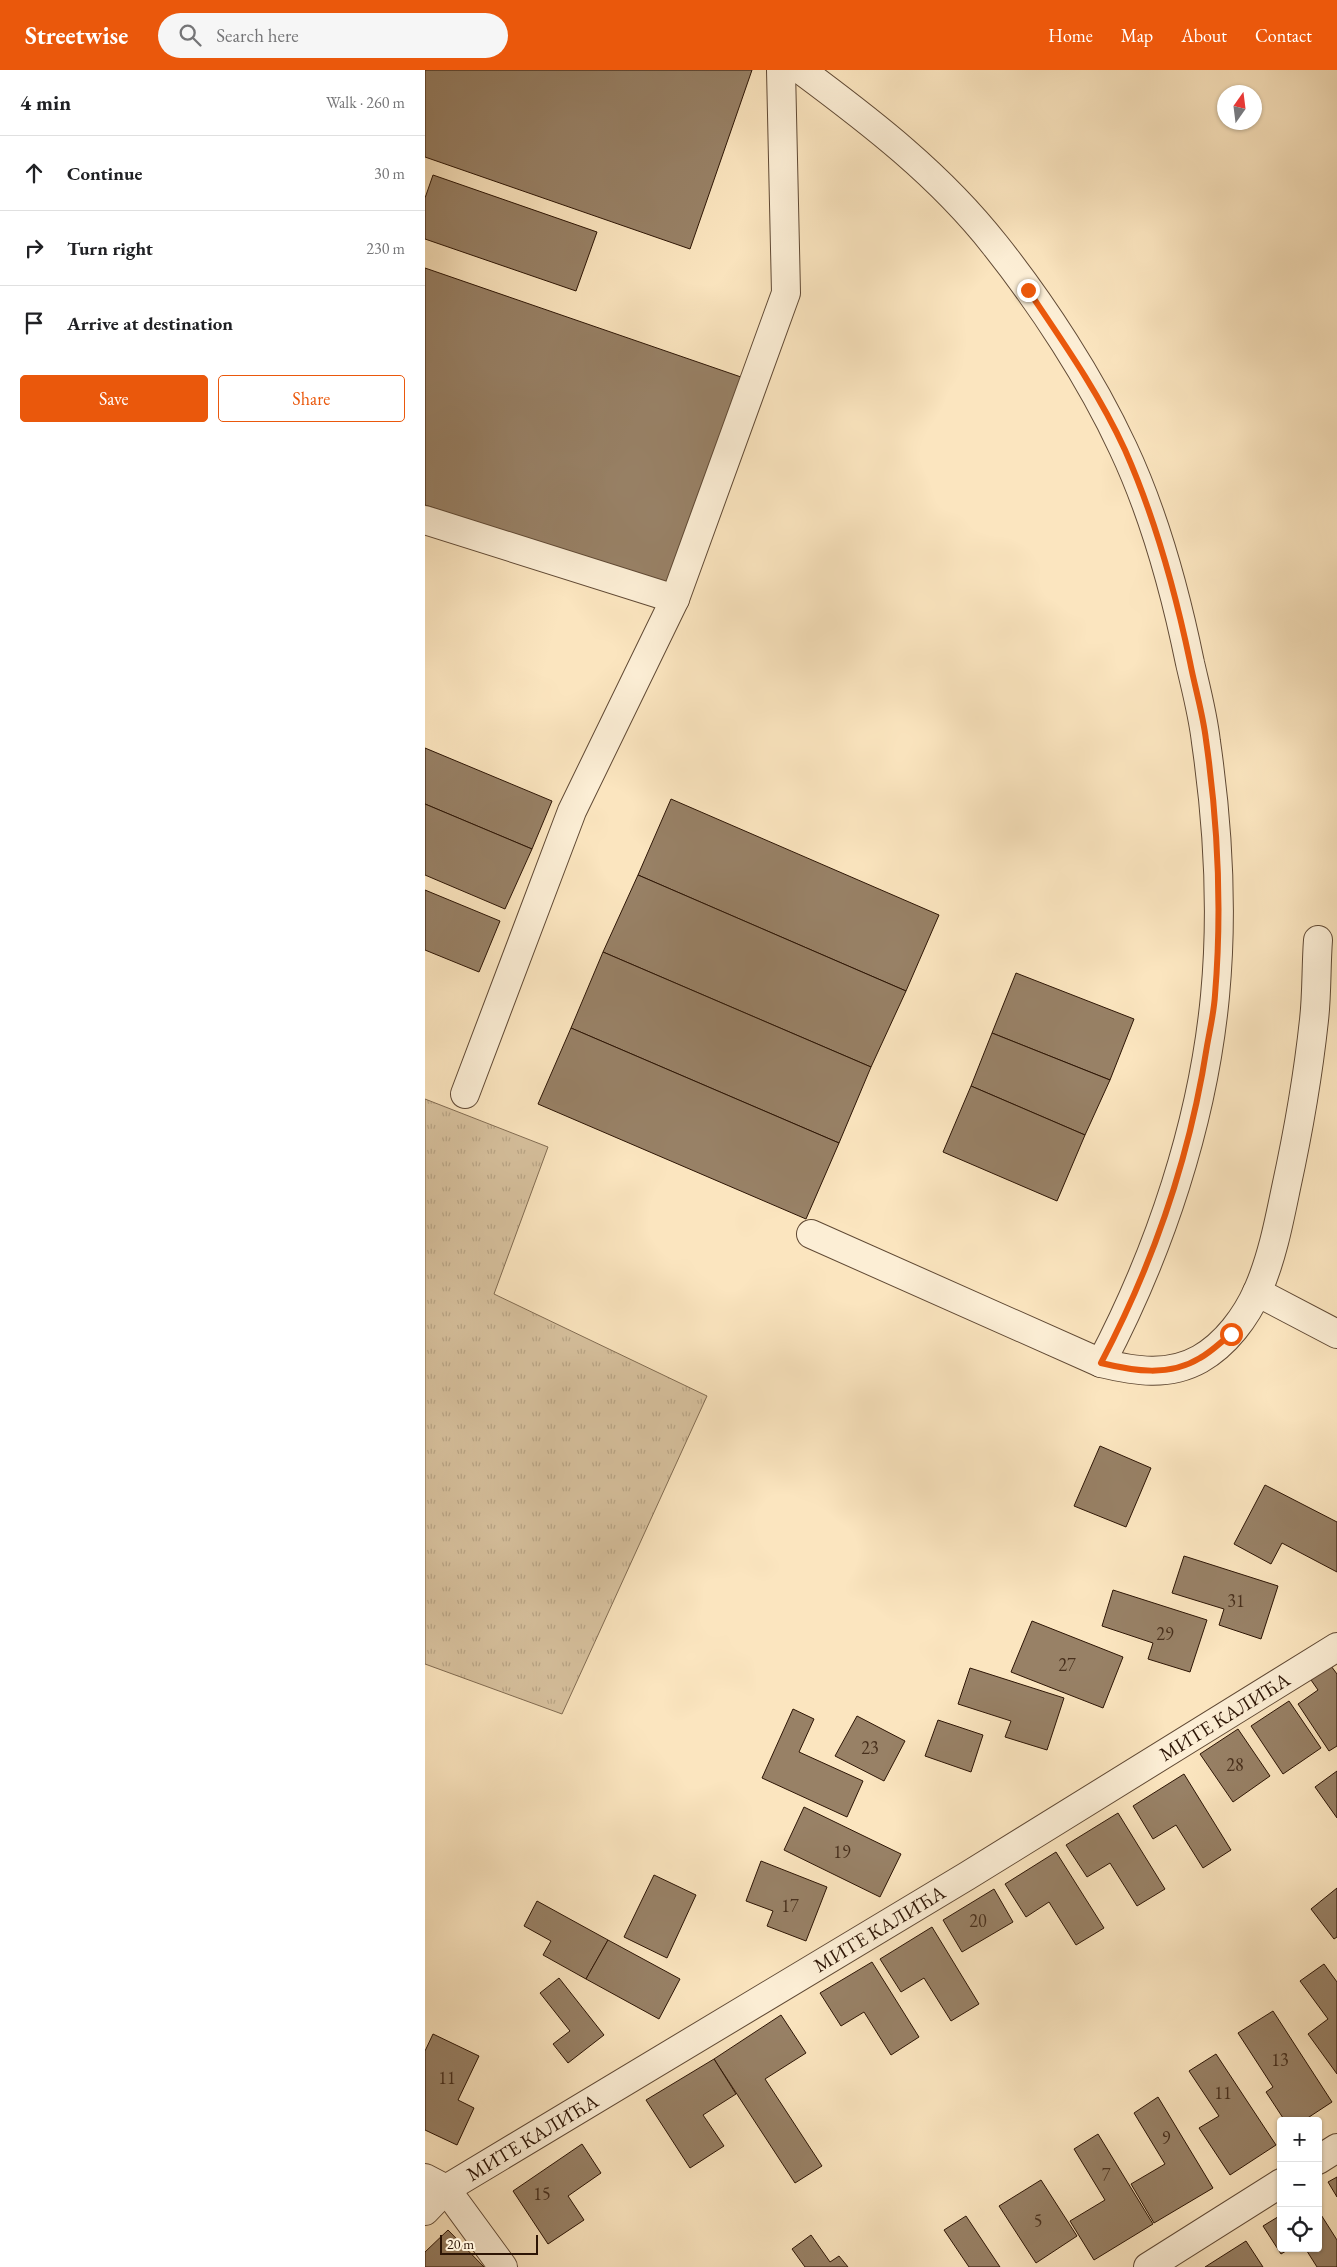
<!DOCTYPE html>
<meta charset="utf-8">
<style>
body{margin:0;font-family:"EB Garamond",serif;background:#f6f6f6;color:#202124}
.controls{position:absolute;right:15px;bottom:15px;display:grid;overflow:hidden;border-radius:5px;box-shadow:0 1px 4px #0004}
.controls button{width:45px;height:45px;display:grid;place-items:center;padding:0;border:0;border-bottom:1px solid #e0e0e0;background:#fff;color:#202124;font:25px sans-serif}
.compass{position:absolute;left:792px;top:15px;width:45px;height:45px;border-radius:50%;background:#fff;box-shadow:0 1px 4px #0004;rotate:14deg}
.scale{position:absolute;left:15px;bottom:12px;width:98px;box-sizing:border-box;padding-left:5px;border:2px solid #2d1505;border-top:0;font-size:14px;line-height:18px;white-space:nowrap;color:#2d1505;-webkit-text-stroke:4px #fceed5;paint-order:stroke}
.stop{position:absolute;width:15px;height:15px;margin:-11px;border:4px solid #ea580c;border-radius:50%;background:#fff}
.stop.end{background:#ea580c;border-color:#fff;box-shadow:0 1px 5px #0008}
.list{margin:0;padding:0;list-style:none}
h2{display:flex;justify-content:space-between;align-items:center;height:65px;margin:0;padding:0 20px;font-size:21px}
h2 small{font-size:16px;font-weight:400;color:#757577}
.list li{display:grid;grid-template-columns:32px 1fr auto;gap:15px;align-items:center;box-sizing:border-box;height:75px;padding:0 20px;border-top:1px solid #e0e0e0}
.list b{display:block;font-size:19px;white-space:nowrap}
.list em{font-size:16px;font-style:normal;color:#757577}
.actions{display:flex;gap:10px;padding:15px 20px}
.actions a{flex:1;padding:11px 0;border:1px solid #ea580c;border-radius:5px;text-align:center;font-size:18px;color:#ea580c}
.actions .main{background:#ea580c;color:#fff}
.icon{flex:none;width:28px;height:28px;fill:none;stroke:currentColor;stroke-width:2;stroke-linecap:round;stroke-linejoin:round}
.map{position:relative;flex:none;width:912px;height:2197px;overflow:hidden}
header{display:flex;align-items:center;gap:30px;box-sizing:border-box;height:70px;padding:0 25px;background:#ea580c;color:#fff}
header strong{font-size:24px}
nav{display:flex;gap:28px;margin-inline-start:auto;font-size:18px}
.search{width:350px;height:45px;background:#f6f6f6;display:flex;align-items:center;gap:12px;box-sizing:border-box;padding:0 18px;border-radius:28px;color:#757577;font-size:19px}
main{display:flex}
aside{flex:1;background:#fff}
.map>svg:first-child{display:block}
.grass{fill:url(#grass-tufts);stroke:#826c52}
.building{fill:#988166;stroke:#2d1505}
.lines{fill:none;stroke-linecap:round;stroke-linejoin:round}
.minor-casing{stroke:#604934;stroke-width:30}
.minor{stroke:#fceed5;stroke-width:28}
.route{stroke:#ea580c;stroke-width:6}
.labels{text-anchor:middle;stroke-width:4;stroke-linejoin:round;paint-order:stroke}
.number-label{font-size:18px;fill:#48301d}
.street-label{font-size:20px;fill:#2d1505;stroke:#fceed5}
</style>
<header>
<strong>Streetwise</strong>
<div class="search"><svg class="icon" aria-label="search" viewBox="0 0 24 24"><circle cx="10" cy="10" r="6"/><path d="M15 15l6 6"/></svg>Search here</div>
<nav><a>Home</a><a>Map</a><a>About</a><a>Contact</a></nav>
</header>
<main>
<aside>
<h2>4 min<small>Walk · 260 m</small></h2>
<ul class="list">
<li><svg class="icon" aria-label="ahead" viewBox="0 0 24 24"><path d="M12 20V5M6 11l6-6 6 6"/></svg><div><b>Continue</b></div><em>30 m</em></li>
<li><svg class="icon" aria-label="right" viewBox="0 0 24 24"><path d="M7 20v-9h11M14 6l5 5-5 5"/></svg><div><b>Turn right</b></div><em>230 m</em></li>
<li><svg class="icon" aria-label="arrive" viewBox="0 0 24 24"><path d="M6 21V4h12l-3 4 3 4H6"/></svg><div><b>Arrive at destination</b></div></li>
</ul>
<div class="actions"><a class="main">Save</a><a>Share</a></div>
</aside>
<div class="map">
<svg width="912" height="2197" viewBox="0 0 912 2197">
<defs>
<pattern id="grass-tufts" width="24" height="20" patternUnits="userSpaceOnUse" patternTransform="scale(1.25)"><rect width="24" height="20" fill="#d8c29f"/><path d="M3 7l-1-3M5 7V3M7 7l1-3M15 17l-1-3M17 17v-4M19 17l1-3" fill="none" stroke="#baa687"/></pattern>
</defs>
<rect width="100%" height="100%" fill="#fbe5bf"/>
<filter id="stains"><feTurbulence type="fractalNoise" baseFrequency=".004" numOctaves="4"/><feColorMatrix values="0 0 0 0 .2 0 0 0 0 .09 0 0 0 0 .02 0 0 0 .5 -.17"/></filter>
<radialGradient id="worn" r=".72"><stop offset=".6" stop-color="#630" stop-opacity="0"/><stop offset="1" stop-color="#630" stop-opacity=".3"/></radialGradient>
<!-- grass -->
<polygon class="grass" points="0,1029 123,1077 69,1224 282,1326 137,1644 0,1594"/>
<!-- building -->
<g class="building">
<polygon points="0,0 327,0 265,179 0,87"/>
<polygon points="8,105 172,162 151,221 0,169 0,128"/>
<polygon points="0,198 316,307 246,520 0,435"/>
<polygon points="0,678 127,731 107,779 0,734"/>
<polygon points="246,729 514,845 481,921 213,805"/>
<polygon points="0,734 107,779 80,839 0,805"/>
<polygon points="213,805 481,921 446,997 178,882"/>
<polygon points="0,820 75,851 54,902 0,880"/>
<polygon points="178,882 446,997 414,1073 146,958"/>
<polygon points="591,903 709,949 685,1010 567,963"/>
<polygon points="146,958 414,1073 381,1149 113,1034"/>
<polygon points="567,963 685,1010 660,1065 546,1016"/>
<polygon points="546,1016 660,1065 632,1131 518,1082"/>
<polygon points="675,1376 726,1398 701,1457 649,1436"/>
<polygon points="840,1415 912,1452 912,1502 857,1473 846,1494 809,1474"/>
<polygon points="759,1486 853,1516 836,1569 794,1555 799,1539 747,1523"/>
<polygon points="688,1520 782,1550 765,1602 723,1589 728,1573 677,1556"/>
<polygon points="607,1551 698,1587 678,1638 586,1602"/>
<polygon points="906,1596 912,1604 912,1676 904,1681 873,1634 893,1620 886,1610"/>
<polygon points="545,1598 639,1628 622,1680 580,1667 586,1651 533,1634"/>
<polygon points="864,1631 896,1678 858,1704 826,1656"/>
<polygon points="368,1639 389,1649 374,1682 438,1711 422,1747 337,1708"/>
<polygon points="432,1646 480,1671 459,1711 410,1686"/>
<polygon points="513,1650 558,1665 546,1702 500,1686"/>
<polygon points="813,1659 845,1706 808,1732 775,1684"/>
<polygon points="912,1701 912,1748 890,1717"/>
<polygon points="759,1704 806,1780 778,1798 751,1755 728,1769 708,1736"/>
<polygon points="379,1737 476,1784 455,1827 359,1780"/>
<polygon points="693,1743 740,1819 712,1836 685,1793 662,1807 641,1775"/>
<polygon points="631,1782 679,1858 651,1875 624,1832 601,1847 580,1814"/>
<polygon points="336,1791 402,1817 381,1871 342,1856 348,1841 321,1831"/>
<polygon points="229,1805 271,1825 242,1888 199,1867"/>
<polygon points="912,1818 912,1867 909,1869 886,1839"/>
<polygon points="569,1819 588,1852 537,1882 518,1850"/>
<polygon points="112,1831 183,1870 161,1909 118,1885 126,1871 99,1856"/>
<polygon points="507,1857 554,1934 526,1951 499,1908 476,1922 455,1889"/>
<polygon points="183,1870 255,1909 234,1949 161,1909"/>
<polygon points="447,1892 494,1967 466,1985 439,1942 416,1956 395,1923"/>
<polygon points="899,1894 912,1912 912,2004 883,1964 903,1949 875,1911"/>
<polygon points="134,1908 179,1965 143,1993 128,1974 145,1961 115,1923"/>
<polygon points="848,1941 907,2032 878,2051 860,2051 841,2022 848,2017 813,1963"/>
<polygon points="356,1945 381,1983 340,2009 397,2096 370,2113 289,1989"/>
<polygon points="8,1964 54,1986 33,2030 49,2038 32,2075 0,2060 0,1981"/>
<polygon points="791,1984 851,2075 805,2105 774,2058 794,2046 764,2001"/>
<polygon points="289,1989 311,2024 278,2045 299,2076 265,2098 221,2030"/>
<polygon points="733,2027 788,2118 729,2153 706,2114 740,2094 709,2043"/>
<polygon points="673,2064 728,2154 669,2190 645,2151 680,2130 649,2079"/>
<polygon points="157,2074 176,2103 143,2126 159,2150 123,2174 88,2121"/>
<polygon points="912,2107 912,2127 903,2112"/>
<polygon points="616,2110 652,2166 611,2193 574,2136"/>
<polygon points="893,2140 912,2170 912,2197 892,2197 880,2178 893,2178"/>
<polygon points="856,2145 856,2178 866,2178 856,2184 838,2156"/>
<polygon points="541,2146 575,2197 544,2197 519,2160"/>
<polygon points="23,2160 59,2197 0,2197 0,2182"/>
<polygon points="386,2165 405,2192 414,2186 423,2197 380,2197 367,2179"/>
<polygon points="821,2171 838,2197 780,2197"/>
</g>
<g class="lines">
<defs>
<g id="minor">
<path d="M376,0C446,52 515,105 570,175C617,234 666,309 698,378C730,446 750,520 765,593C771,619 778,645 781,672C793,755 798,842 790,926C778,1052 735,1181 676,1293"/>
<polyline points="0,450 250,529"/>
<polyline points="40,1024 147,741 250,529 361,223 356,0"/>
<path d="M386,1164L676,1293C710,1301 743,1307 775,1289C801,1274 821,1247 833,1220C847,1188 854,1152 861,1118C873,1063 883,1006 889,950C892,924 891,897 893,870"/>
<polyline points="832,1222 912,1264"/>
<polyline points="893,2090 912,2078"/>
<polyline points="0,2108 21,2119 78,2197"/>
<path id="s1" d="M0,2141L21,2119L542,1806L912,1577"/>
<polyline points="723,2197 856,2113"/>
</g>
</defs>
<!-- minor casing -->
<use href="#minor" class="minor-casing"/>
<!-- minor -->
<use href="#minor" class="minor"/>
</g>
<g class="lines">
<!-- route -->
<path class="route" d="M603,220C638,272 674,323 700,380C730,448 750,520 765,592C770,618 778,644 781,670C793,754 797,841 790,925C789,942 785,959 782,976C765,1086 728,1194 676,1293C709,1301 744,1307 775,1288C786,1282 796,1272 806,1264"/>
</g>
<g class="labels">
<!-- number labels -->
<g class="number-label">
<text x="811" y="1537">31</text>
<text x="740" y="1570">29</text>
<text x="642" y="1601">27</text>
<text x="445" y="1684">23</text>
<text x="810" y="1701">28</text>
<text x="417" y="1788">19</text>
<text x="365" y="1842">17</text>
<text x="553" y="1857">20</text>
<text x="855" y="1996">13</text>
<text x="22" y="2014">11</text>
<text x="798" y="2029">11</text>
<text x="741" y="2074">9</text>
<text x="681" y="2111">7</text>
<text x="117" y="2130">15</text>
<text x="613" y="2157">5</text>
</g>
<!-- street labels -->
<g class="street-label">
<text dy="7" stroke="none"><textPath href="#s1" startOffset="941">МИТЕ КАЛИЋА</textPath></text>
<text dy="7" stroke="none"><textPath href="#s1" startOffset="536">МИТЕ КАЛИЋА</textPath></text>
<text dy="7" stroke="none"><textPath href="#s1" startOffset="131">МИТЕ КАЛИЋА</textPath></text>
</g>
</g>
<rect width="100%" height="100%" filter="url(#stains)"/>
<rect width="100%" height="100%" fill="url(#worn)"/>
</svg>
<div class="controls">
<button>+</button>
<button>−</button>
<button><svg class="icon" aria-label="locate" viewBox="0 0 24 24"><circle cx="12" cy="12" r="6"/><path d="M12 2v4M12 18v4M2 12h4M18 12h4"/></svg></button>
</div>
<svg class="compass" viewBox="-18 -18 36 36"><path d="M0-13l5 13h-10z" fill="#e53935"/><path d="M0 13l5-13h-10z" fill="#757577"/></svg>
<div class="scale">20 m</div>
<div class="stop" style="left:806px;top:1264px"></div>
<div class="stop end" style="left:603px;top:220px"></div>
</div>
</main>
